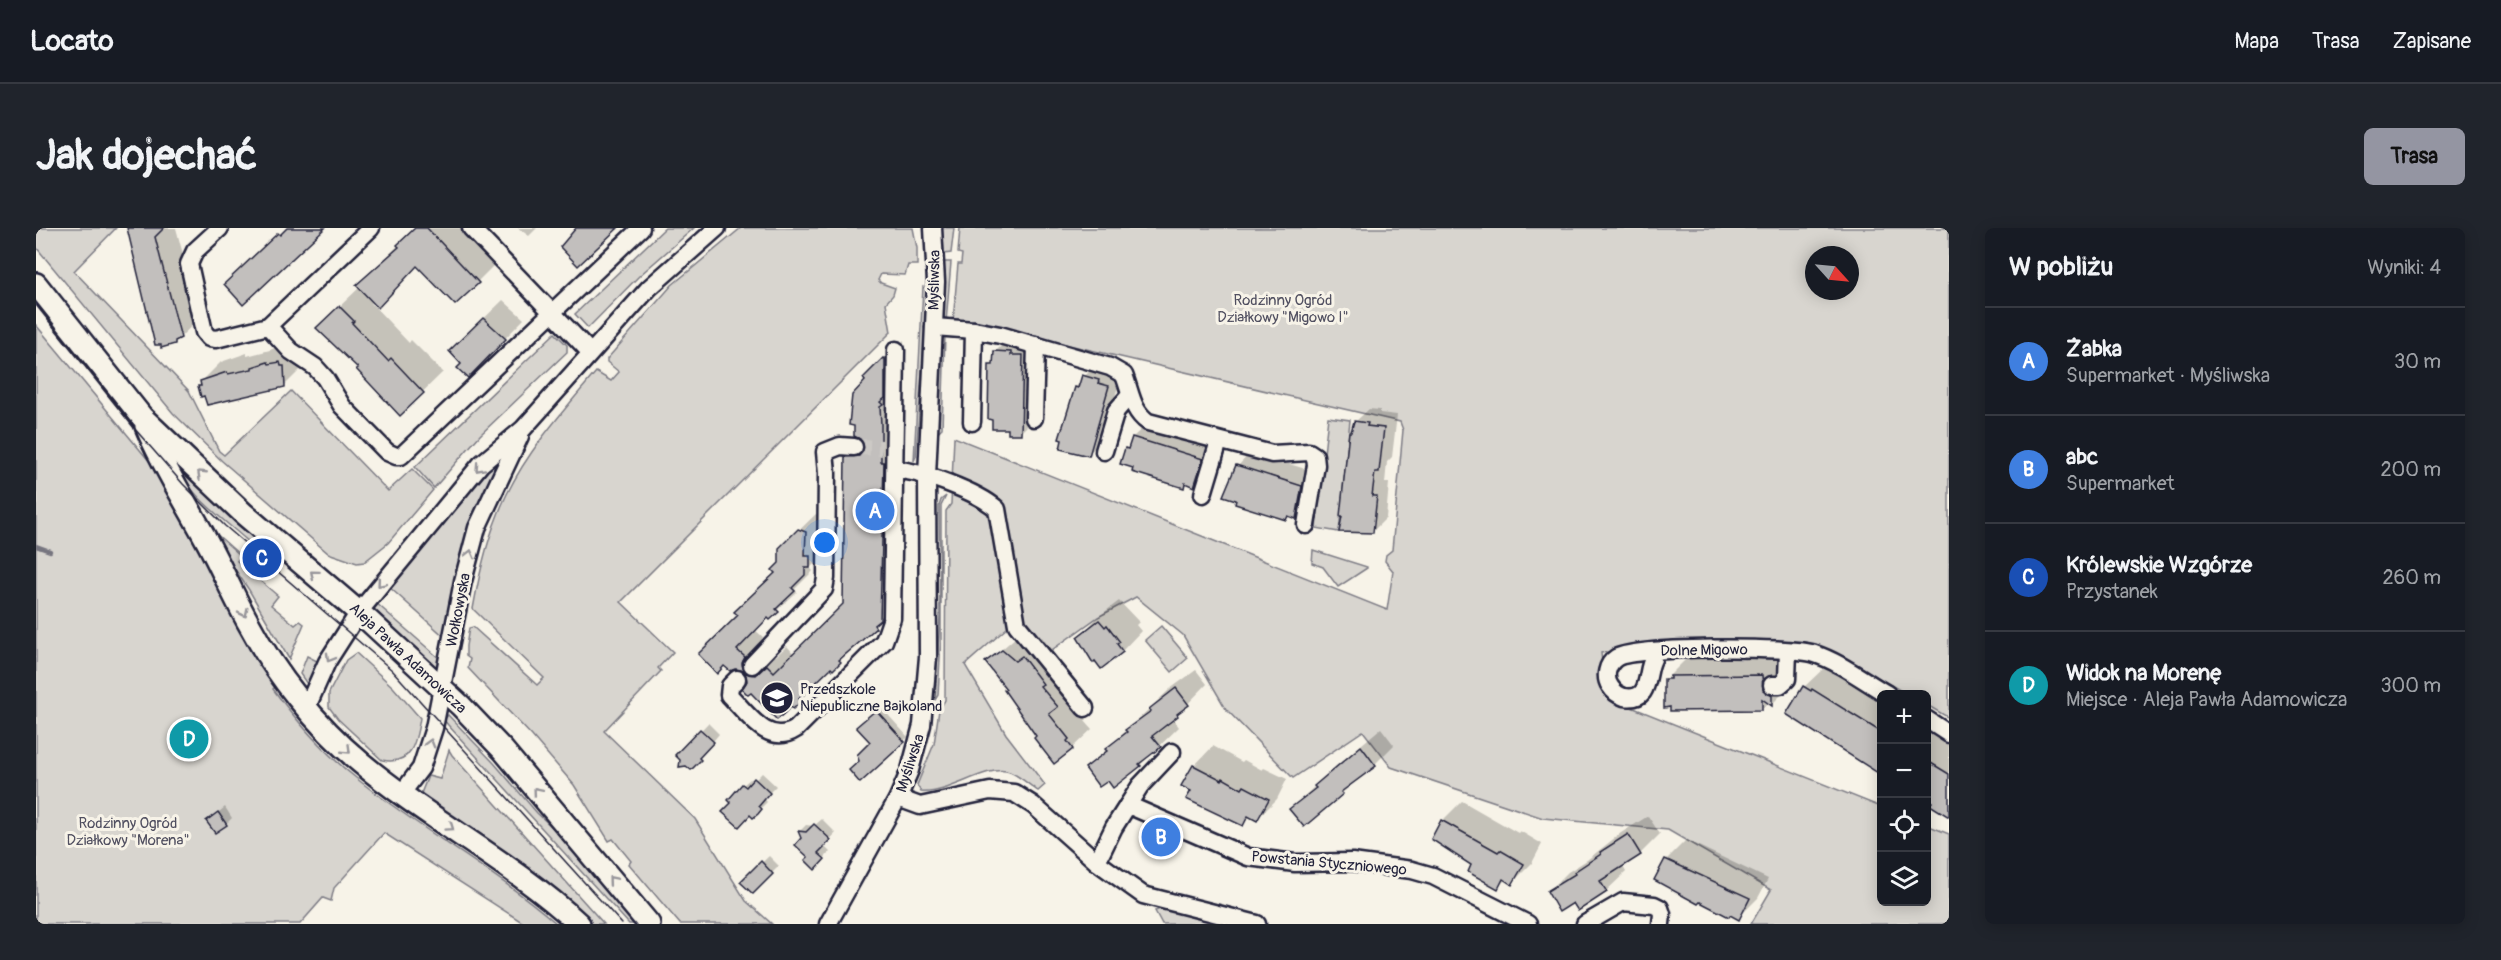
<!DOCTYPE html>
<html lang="pl">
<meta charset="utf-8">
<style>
body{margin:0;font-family:Pangolin,sans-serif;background:#20242c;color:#f1f3f6}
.controls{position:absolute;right:18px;bottom:18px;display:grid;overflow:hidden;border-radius:9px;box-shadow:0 3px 15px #0003}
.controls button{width:54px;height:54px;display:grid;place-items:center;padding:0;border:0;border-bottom:2px solid #363941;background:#171b24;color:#f1f3f6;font:30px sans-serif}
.compass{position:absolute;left:1769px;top:18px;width:54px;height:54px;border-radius:50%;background:#171b24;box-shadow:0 3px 15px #0003;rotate:117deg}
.you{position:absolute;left:789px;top:315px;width:21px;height:21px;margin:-15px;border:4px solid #fff;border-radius:50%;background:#1a73e8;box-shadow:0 0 0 9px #1a73e833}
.badge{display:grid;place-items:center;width:39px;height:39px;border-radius:50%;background:#9495a2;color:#fff;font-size:20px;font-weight:700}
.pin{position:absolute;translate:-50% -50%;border:3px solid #fff;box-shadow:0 2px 6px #0006}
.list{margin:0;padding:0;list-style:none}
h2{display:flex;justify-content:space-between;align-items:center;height:78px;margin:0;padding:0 24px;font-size:26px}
h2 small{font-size:20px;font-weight:400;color:#9ea1a6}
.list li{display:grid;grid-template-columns:39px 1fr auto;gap:18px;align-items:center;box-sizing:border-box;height:108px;padding:0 24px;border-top:2px solid #363941}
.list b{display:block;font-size:22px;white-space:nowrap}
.list p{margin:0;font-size:20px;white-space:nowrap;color:#9ea1a6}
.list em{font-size:20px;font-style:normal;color:#9ea1a6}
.icon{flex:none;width:33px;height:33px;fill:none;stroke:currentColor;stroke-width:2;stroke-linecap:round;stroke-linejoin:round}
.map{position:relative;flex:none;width:1913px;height:696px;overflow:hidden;border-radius:9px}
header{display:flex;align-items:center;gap:36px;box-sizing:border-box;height:84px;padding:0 30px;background:#171b24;border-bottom:2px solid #363941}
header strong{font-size:28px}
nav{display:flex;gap:33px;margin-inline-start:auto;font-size:21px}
.intro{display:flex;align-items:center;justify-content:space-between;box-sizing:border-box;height:144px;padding:0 36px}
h1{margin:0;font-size:42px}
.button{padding:15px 27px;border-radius:9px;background:#9495a2;color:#111;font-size:21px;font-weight:700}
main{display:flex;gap:36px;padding:0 36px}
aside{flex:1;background:#171b24;border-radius:9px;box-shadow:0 3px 15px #0003}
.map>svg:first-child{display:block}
.green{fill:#d8d5cf;stroke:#7d7c85;stroke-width:1.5;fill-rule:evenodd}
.shadow{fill:#0003}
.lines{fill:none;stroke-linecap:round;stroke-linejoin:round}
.stream{stroke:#76747f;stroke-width:4.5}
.building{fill:#c2bfbd;stroke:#22223b;stroke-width:1.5}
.minor-tunnel{stroke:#ccc9c5;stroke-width:16;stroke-dasharray:16 8;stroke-linecap:butt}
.minor-casing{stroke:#22223b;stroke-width:21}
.major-casing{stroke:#22223b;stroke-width:26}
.minor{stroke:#f7f3e8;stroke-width:16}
.major{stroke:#f7f3e8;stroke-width:21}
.tram{stroke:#22223b;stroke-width:1.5}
.oneway{stroke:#97959a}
.labels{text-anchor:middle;stroke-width:6;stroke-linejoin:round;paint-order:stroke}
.street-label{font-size:15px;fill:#22223b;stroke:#f7f3e8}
.park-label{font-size:15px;fill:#504f60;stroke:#f7f3e8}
.poi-label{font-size:15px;fill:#22223b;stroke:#f7f3e8;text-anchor:start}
</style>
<header>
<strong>Locato</strong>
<nav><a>Mapa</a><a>Trasa</a><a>Zapisane</a></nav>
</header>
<div class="intro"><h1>Jak dojechać</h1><a class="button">Trasa</a></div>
<main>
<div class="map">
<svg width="1913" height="696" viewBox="0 0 1913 696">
<rect width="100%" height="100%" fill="#f7f3e8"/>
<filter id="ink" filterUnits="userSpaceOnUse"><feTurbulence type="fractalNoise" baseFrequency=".0167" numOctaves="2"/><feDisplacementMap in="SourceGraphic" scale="12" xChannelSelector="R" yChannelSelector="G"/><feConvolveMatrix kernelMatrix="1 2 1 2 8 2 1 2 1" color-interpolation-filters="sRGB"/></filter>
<g filter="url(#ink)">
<!-- green -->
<g class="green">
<polygon points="0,0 80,0 38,43 153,163 183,223 188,227 255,163 352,263 376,241 397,262 352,315 328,334 321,335 292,325 186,233 137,185 0,19"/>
<polygon points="629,0 658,0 603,48 552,100 539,86"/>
<path d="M705,0H877L881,20V37H872L869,47L845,46L842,52L845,55L859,60L857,67L850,75L855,104L585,374L637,424L622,440L625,443L568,503L659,591L710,673L736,696H644L593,636L595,633L577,611L573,613L538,557L496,508L432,440L434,431L430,428V418L433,400L437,399L501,457L508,450L437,381C444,342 453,303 471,266C493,221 528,182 560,144L575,153L583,144L571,134V131L636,57Z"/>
<polygon points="906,0 918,0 915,25 908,26"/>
<path d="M924,0H1913V490L1891,477L1890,466H1871L1782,417L1628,416L1565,425L1570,469L1845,579L1846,674H1890L1891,597L1913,606V696H1715L1735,662L1632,602L1507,590L1355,539L1327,503L1257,550L1190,481L1147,407L1100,369L1062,389L999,434L972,399L929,437L970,506L1009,557L1002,563C993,557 981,545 970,543C949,538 911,567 885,564L881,557L898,516L903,482L909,472L910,283L915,276L918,209L1351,382L1357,343L1349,333L1350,327L1356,322L1367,202L1364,194L921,91V95L917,94L922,36H925L926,26L922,25ZM1778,27H1814V63H1778Z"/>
<polygon points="908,34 915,34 910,94 906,89"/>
<polygon points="887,59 892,61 880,228 878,233"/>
<path d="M0,97L144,270L242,457L237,461C262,495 291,528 325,554C388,604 460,643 521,696H489L348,605L298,660L295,673L287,670L264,696H0Z"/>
<polygon points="519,105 531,117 531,124 444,207 398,260 379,239"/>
<polygon points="909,107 906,200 902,204 905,112"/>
<polygon points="1292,189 1314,192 1303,304 1280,300"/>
<path d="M136,232L220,310L215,316C188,292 151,265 136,232Z"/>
<polygon points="457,239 459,242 437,292 410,410 352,358 452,240"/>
<polygon points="910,268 905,278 905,411 902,467 899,472 904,388 903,278 905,272"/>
<polygon points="167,294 205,328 201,333 242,368 235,377 259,397 264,393 268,396 253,431 213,362"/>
<polygon points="1277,322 1331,339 1331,340 1302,359 1287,339 1276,335"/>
<polygon points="339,374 405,432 402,442 333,382"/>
<polygon points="1125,398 1152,430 1136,444 1109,412"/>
<path d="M320,425L357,459L384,490C380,514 376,538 346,532L302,491L293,479V465L310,432Z"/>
<polygon points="271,428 283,434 271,456 264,446"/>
<polygon points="412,487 458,535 501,585 534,616 602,696 593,696 412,497 408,492"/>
<polygon points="413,522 416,527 568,696 556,696 530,673 384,568 392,548 404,551"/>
<polygon points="1124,681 1188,696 1126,696 1119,683"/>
</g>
<!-- shadow -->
<g class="shadow">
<polygon points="94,0 140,0 164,90 138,115"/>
<polygon points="380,0 429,0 461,34 441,54 381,36 335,75 373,115 375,112 407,144 364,186 324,140 302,80 324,59 322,57"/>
<polygon points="482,0 501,0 493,8"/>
<polygon points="467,72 488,91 432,148 427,136 434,104"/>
<polygon points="973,110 1000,114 998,191 985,204 955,138 959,133 959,124"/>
<polygon points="868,112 858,379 797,440 795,438 782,451 784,453 757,479 713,453 711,446 730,426 740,428 751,418 758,426 808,376 810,230 827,213 831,153 829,150"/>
<polygon points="251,115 252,118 263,115 264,120 267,119 268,138 248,158 198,171 164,159 165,154 185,134 211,125 211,128 234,122"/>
<polygon points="1061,134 1086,145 1066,213 1052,226 1040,159"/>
<polygon points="1333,181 1344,182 1344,185 1361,187 1356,229 1351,234 1349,255 1353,255 1350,290 1336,304 1317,202 1319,194"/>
<polygon points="1111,196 1179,217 1171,244 1158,257 1152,254 1147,259 1086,235 1097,209"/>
<polygon points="1215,224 1279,244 1273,276 1260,289 1202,238"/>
<polygon points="783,283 788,326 774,340 777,343 759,361 761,364 719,402 727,409 724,415 726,422 707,441 699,439 703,387 741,344 744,335 744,321"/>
<polygon points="1083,373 1103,394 1100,397 1105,403 1086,423 1060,431 1043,409 1062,389"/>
<polygon points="987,403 999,415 1006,409 1025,435 1023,438 1032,466 1051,491 1049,493 1056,501 1036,520 1001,508 972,461 951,434"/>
<polygon points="1655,429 1745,429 1755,457 1736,476 1733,474 1726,481 1629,452 1649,432"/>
<polygon points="1788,440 1795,444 1797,442 1846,472 1846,545 1752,486 1768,459"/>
<polygon points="1160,442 1171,456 1137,491 1143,499 1104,537 1072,551 1051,540 1134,461"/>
<polygon points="845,479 872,509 824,553 825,533 836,514 822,499"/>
<polygon points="672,495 683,506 655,540 641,527"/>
<polygon points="1345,500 1358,517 1339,536 1306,565 1255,581 1299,539"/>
<polygon points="1890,501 1913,515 1913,587 1890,573"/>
<polygon points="1177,518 1206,534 1208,532 1226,542 1228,540 1251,551 1241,571 1221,591 1215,588 1206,597 1157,562 1158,538"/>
<polygon points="726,545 740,558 728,570 731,574 717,588 697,575 707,557 714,551 717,554"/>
<polygon points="1426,573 1482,605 1484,603 1506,616 1496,635 1476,655 1470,651 1462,659 1406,593"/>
<polygon points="189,579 196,590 190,596 172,593"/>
<polygon points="1612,588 1624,606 1604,626 1586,637 1590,644 1570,663 1538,673 1513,663 1532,644 1551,632 1585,605"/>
<polygon points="786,591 800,605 788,618 794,624 779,640 764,603 770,597 778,598"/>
<polygon points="1131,595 1142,601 1137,610 1127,620 1121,605"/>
<polygon points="1650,612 1732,651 1722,670 1702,690 1630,632"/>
<polygon points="733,628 743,638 717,664 706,654"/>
</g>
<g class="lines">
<!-- stream -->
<polyline class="stream" points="0,318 14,323"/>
</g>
<!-- building -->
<g class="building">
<polygon points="91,0 128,0 119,9 145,110 139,113 139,116 125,120 125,117 119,117"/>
<polygon points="251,0 289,0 207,77 188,56 242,5 244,7"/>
<polygon points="379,0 391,0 443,55 419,77 381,38 342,80 320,57 363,19 361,17"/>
<polygon points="540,0 582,0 542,38 524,19"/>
<polygon points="303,78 318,93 316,95 352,133 355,130 388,165 364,188 320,141 322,140 280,100"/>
<polygon points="447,90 470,111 432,150 421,140 425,136 413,123"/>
<polygon points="958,123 975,124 975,127 987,127 985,206 972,206 972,201 956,201 956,192 952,191 953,137 957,137"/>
<polygon points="847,130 849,131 849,170 844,174 847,177 844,179 845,196 845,234 848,234 844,392 838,397 840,400 803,432 805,434 797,442 795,440 763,471 766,473 757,481 755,479 741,492 715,465 712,467 706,461 711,453 709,445 720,447 731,437 738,444 807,376 809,229 823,228 828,219 824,211 818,208 818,198 813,197 816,167 829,153 827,150"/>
<polygon points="232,134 233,136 244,134 245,138 248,138 249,159 171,177 168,168 165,169 162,158 165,158 164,153 191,144 192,146 216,141 216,139"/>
<polygon points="1046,147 1063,152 1062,155 1073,158 1053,228 1024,221 1026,212 1023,211 1039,159 1042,160"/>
<polygon points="1318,193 1332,195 1331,198 1348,200 1343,244 1339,244 1336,268 1341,268 1337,305 1303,304 1306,288 1304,288 1313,204 1315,204"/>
<polygon points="1096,209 1167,231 1158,259 1149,255 1148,260 1096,244 1097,240 1084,236 1089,220 1092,221"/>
<polygon points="1200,237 1266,258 1260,291 1252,288 1250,292 1199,276 1200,272 1187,268"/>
<polygon points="762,301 770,304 769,328 774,328 774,340 769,340 769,347 756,360 759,363 740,381 743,384 734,392 732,390 701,422 709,429 706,435 708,443 699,441 694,443 688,438 681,446 662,426 702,387 698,384 739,345 736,342 743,335 743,320"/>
<polygon points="1063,392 1069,399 1071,397 1084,414 1081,416 1087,424 1065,441 1059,433 1057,435 1041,409"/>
<polygon points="966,422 979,433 986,428 1007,456 1004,458 1022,479 1013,486 1033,511 1031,513 1037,521 1018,536 998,510 1000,508 968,462 970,461 949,434"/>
<polygon points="1726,447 1727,462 1736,468 1736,478 1726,471 1726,482 1634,483 1634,479 1628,480 1628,451 1634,451 1634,448"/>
<polygon points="1767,458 1775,463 1776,461 1845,504 1845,547 1750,486"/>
<polygon points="1140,460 1153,477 1141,486 1142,488 1116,508 1125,519 1103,536 1105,538 1077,560 1072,553 1063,559 1049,540 1071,523 1069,521 1091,504 1089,502 1115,483 1113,481"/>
<polygon points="840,482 869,514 824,555 813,542 823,533 821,527 834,514 820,499"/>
<polygon points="664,501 678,514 663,530 665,532 655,542 650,538 643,539 644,532 639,527"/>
<polygon points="1325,518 1340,538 1305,564 1307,566 1268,599 1253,581 1280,560 1278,558"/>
<polygon points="1890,532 1913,546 1913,589 1894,577 1896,574 1890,571"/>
<polygon points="1157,537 1186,552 1187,550 1206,561 1208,558 1233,571 1221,593 1212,588 1207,598 1150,571 1155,563 1145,558"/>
<polygon points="718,550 734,565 723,578 726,581 722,586 717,590 714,587 703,599 686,584 695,575 692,572 706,556 710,559"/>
<polygon points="182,584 191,597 179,605 170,593"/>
<polygon points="1405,592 1462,624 1464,622 1488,636 1476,657 1467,651 1462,661 1432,644 1435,637 1395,611"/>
<polygon points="778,596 795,612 782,625 789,631 779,642 769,632 772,629 759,617 765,610 762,603 770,604"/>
<polygon points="1120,604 1133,611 1127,622 1114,615"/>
<polygon points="1592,606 1605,627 1564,653 1571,664 1542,683 1537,675 1523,684 1511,663 1539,646 1538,644 1565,626 1564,624"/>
<polygon points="1629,631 1714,670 1703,692 1694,687 1693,689 1664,674 1662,676 1618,652"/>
<polygon points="725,633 737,646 717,666 704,654"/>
</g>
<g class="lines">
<!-- minor-tunnel -->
<polyline class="minor-tunnel" points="818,219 846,220"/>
<defs>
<g id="minor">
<polyline points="184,0 159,23 153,36 168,104 173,110 180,111 232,98 335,0"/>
<polyline points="435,0 554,124"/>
<polyline points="232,98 255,123 279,139 289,150 306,178 351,224 360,228 365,228 605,0"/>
<path d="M898,99L938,102L964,107L1074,139L1088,147C1095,165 1096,183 1112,194L1236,226L1273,224L1279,228L1280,237L1270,297"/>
<polyline points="998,190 1000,117"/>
<polyline points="936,194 938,102"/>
<polyline points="1068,223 1080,183 1094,167"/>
<path d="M859,242C884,242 942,264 961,281L981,397L1049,480"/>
<polyline points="1167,266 1183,213"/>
<path d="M1617,431C1609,445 1616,474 1588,469C1582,467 1577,463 1574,458C1568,449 1571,436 1580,430C1596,418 1758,418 1779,426C1804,434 1828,453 1851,466"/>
<polyline points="716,437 788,361 790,350 791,245 789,224 804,218 818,219"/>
<path d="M701,451L694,458L693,467C712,486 732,519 760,501L848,413L856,390L860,122"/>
<polyline points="1736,457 1744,457 1751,451 1752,423"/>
<polyline points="271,479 291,434 323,384 445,236 487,201 613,60 681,0"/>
<polyline points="1890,491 1913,506"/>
<polyline points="366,565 385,540 398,500 427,353 441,300 484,208"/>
<polyline points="862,570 884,578 954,563 978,565 997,577 1061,634 1107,667 1221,696"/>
<polyline points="1092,577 1104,558 1136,524"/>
<polyline points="1061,634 1078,599 1092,577 1212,629 1259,635 1316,634 1376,642 1397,648 1492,696"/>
<polyline points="792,696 862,570 874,542 886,497 892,429 891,248 900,54 897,0"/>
<polyline points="1549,696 1587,674 1618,677 1624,680 1626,686 1625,696"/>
</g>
<g id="major">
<polyline points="0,56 106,189 208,286 333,393 425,478 467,522 613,696"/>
<path d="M110,198C127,239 151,276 172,315C186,341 198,369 213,396C240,447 280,497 324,534C393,592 476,634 543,696"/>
</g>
</defs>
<!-- minor casing -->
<use href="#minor" class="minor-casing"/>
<!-- major casing -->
<use href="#major" class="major-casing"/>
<!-- minor -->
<use href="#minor" class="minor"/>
<!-- major -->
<use href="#major" class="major"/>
<!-- tram -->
<polyline class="tram" points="0,77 98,200 147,256 189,298 356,442 586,696"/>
</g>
<!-- one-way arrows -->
<defs><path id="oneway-chevron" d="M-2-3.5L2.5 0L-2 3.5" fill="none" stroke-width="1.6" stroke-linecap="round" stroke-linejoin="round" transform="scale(1.5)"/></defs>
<g class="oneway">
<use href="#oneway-chevron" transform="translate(443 240) rotate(133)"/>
<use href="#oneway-chevron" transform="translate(165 246) rotate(-136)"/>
<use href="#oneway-chevron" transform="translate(434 326) rotate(-76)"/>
<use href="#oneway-chevron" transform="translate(278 346) rotate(-140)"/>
<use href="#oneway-chevron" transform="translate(345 355) rotate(130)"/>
<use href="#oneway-chevron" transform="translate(208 385) rotate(64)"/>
<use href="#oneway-chevron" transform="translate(294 430) rotate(120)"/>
<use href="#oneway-chevron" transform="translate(394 515) rotate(-74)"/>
<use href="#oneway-chevron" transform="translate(311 522) rotate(44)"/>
<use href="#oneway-chevron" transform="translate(501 563) rotate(-130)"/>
<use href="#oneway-chevron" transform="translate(414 599) rotate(35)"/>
<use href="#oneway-chevron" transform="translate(576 652) rotate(-130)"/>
</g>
</g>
<!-- icons -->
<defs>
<symbol id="school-disc" viewBox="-11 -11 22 22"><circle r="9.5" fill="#22223b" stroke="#f7f3e8"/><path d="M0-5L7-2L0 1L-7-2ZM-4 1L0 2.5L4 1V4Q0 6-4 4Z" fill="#fff"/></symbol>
</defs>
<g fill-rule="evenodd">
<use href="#school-disc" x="722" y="451" width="38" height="38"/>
</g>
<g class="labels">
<!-- street labels -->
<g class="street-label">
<text transform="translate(898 52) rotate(-89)" y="5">Myśliwska</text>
<text transform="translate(422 382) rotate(-79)" y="5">Wołkowyska</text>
<text transform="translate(1668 422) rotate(-1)" y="5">Dolne Migowo</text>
<text transform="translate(372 430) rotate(43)" y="5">Aleja Pawła Adamowicza</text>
<text transform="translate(874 535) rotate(-72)" y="5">Myśliwska</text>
<text transform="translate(1293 635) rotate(5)" y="5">Powstania Styczniowego</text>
</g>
<!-- park labels -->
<g class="park-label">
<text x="1247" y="77">Rodzinny Ogród<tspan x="1247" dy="17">Działkowy "Migowo I"</tspan></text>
<text x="92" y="600">Rodzinny Ogród<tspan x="92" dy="17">Działkowy "Morena"</tspan></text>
</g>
<!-- poi labels -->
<g class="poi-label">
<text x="764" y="466">Przedszkole<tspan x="764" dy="17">Niepubliczne Bajkoland</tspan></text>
</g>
</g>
</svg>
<div class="controls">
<button>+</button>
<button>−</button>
<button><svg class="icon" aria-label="locate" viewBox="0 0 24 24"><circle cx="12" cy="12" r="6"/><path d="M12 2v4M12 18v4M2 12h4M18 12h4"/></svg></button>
<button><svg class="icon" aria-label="layers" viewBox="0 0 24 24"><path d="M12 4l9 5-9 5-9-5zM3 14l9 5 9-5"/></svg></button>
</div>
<svg class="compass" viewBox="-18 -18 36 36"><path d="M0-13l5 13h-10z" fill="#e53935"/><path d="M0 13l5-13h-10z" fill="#9ea1a6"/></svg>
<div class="you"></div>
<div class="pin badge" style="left:839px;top:283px;background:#3f7fe0">A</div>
<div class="pin badge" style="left:1125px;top:609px;background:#3f7fe0">B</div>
<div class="pin badge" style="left:226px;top:330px;background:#1a4fb4">C</div>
<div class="pin badge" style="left:153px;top:511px;background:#0f9aa8">D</div>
</div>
<aside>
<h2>W pobliżu<small>Wyniki: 4</small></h2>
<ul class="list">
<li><span class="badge" style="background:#3f7fe0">A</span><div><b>Żabka</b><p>Supermarket · Myśliwska</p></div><em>30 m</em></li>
<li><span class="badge" style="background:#3f7fe0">B</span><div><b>abc</b><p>Supermarket</p></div><em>200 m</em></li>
<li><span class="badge" style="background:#1a4fb4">C</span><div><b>Królewskie Wzgórze</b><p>Przystanek</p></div><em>260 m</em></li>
<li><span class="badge" style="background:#0f9aa8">D</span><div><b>Widok na Morenę</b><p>Miejsce · Aleja Pawła Adamowicza</p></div><em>300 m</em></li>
</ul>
</aside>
</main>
